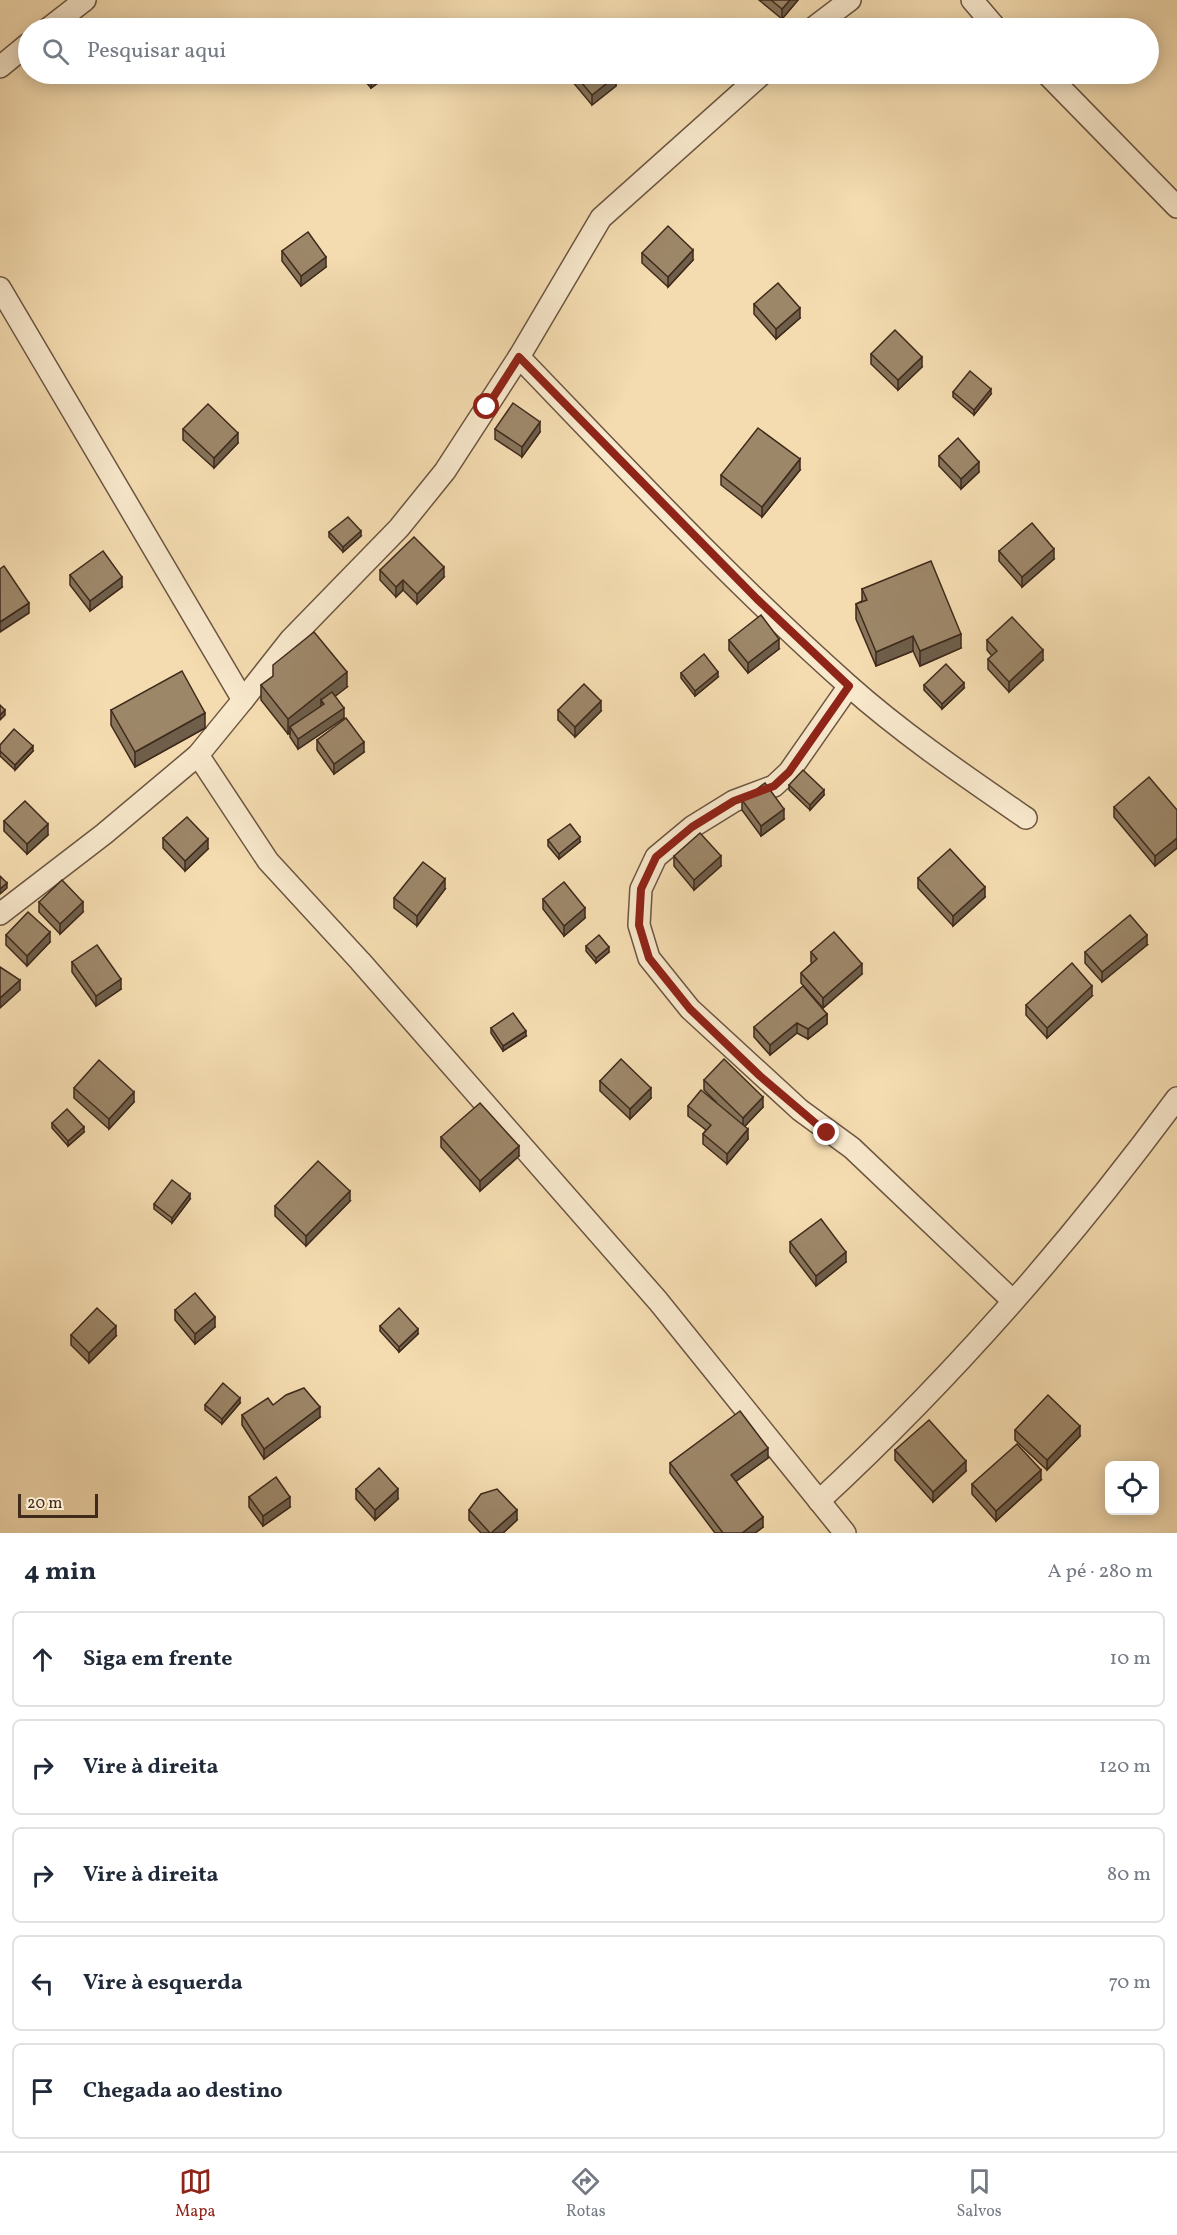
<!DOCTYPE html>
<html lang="pt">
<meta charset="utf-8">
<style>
body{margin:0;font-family:Vollkorn,serif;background:#f6f6f7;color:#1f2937}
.controls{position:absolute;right:18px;bottom:18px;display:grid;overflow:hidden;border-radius:9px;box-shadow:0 3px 15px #0003}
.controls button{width:54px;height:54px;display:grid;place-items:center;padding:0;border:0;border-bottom:2px solid #e0e1e3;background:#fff;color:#1f2937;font:30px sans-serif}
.scale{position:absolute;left:18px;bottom:15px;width:80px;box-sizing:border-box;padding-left:6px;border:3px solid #3f2a1c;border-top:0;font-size:16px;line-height:21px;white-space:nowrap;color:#3f2a1c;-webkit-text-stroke:4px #f8e8cc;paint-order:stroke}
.stop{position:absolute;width:18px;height:18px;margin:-14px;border:4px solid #8f2418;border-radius:50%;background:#fff}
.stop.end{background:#8f2418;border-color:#fff;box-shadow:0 2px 6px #0008}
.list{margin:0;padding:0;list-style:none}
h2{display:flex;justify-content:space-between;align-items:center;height:78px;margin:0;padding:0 24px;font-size:26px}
h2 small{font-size:20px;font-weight:400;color:#747a83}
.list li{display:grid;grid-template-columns:39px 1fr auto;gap:18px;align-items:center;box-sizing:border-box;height:96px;margin:0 12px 12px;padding:0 12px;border:2px solid #e0e1e3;border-radius:9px}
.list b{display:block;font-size:22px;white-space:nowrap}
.list em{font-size:20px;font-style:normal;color:#747a83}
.icon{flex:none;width:33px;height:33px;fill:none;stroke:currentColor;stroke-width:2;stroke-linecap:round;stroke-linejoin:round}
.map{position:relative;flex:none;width:1177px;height:1533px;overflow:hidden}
.search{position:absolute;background:#fff;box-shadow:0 3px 15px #0003;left:18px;right:18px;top:18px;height:66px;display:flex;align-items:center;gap:15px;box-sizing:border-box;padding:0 21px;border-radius:33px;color:#747a83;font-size:22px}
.sheet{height:618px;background:#fff}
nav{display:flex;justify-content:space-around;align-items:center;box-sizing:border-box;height:84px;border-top:2px solid #e0e1e3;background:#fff;font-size:16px;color:#747a83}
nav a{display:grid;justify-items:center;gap:3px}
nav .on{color:#8f2418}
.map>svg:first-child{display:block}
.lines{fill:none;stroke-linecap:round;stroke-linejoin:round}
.street-casing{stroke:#6c5641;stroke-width:24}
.street{stroke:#f8e8cc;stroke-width:21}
.wall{fill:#87745a;stroke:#3f2a1c;stroke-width:1.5}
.shaded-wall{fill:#6e5e4a;stroke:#3f2a1c;stroke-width:1.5}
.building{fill:#9d8769;stroke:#3f2a1c;stroke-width:1.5}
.route{stroke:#8f2418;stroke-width:8}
</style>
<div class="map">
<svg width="1177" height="1533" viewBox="0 0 1177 1533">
<rect width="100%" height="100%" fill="#f4dcb0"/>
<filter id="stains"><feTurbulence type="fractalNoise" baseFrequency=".00333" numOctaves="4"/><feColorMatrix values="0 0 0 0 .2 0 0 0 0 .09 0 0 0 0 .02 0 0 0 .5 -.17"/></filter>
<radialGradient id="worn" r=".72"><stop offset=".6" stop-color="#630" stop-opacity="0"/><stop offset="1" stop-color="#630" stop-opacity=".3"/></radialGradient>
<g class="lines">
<defs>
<g id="street">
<polyline points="972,0 996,28"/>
<polyline points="49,28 85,0"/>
<polyline points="813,28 850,0"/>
<polyline points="0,67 28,44"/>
<polyline points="1047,74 1177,207"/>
<polyline points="0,288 243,700 198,755 104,834 0,914"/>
<path d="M519,357C626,468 732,582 848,685C903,734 965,776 1026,818"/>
<polyline points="849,686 789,772 774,786 734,801 692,827 656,857 641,889 639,925 649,958 690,1009 800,1110 852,1148 1013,1301"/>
<polyline points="243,700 291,639 399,528 445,471 519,357 601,218 762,74"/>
<polyline points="198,755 268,861 360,961 658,1301 845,1533"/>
<path d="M819,1501C951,1379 1070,1243 1177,1098"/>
</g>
</defs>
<!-- street casing -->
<use href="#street" class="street-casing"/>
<!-- street -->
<use href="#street" class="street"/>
</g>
<!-- wall -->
<g class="wall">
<polygon points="759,0 798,0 782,19"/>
<polygon points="359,74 390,74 371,88"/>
<polygon points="567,74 615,74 616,86 592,105 567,75"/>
<polygon points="282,251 326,267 301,286 282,261"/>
<polygon points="642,253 693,260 668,287 642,263"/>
<polygon points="754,304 800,318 776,339 754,314"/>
<polygon points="871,354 922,367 898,390 871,364"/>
<polygon points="953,392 991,394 974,415 953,397"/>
<polygon points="183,429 238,443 214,468 183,440"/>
<polygon points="495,429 540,432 522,457 495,439"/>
<polygon points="939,456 979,472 961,489 939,466"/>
<polygon points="800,470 762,517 721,485 721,475"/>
<polygon points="329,532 361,536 343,552 329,537"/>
<polygon points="999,551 1054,559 1022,587 999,561"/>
<polygon points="380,570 444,577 417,604 403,590 396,597 380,580"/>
<polygon points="70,575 122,587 90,611 70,585"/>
<polygon points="862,589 961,648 920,666 913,651 876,666 856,619 856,604 862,601"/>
<polygon points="729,640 779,649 748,673 729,650"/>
<polygon points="987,640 1043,660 1009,692 988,669 988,659 992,656 987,650"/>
<polygon points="681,673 718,677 695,696 681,678"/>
<polygon points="261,685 347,687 335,696 344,718 298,749 290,737 290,733 288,734 261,700"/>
<polygon points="924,685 964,688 942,709 924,690"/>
<polygon points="111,710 205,728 135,767 111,725"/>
<polygon points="558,710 601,711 575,737 558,720"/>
<polygon points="317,740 364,752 334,774 317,750"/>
<polygon points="0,745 33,751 15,770 0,756"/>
<polygon points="789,785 824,795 810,810 789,790"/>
<polygon points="742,800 784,819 761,836 742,810"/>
<polygon points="1114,807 1177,810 1177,848 1155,866 1114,817"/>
<polygon points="4,821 48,835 27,854 4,831"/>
<polygon points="163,838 208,849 185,871 163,848"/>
<polygon points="548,840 580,842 559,859 548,846"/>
<polygon points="674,856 721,866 694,890 674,866"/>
<polygon points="918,878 985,897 953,926 918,888"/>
<polygon points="445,889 417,926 394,908 394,898"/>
<polygon points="543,899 585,918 564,936 543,909"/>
<polygon points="39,902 83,912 60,934 39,912"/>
<polygon points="6,935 50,942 27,966 6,945"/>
<polygon points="1147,945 1102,982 1085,963 1085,952"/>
<polygon points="586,946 609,952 596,963 586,951"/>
<polygon points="811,952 862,974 823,1008 801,983 801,973 812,963 811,962"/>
<polygon points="72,962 121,989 96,1006 72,972"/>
<polygon points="1092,996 1047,1038 1026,1015 1026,1005"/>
<polygon points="827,1014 827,1024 808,1039 797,1033 770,1055 754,1037 754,1027"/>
<polygon points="491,1028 526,1036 503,1051 491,1033"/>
<polygon points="704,1080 763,1107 745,1126 748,1139 727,1164 703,1144 703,1134 706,1130 688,1116 688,1106 716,1102 704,1090"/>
<polygon points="600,1081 651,1098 630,1119 600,1091"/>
<polygon points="74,1088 134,1102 109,1129 74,1098"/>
<polygon points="52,1123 84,1132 68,1146 52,1128"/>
<polygon points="441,1137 519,1156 480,1191 441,1147"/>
<polygon points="190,1199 172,1223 154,1209 154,1204"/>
<polygon points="350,1201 306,1246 275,1216 275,1206"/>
<polygon points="790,1242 846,1262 816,1286 790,1252"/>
<polygon points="175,1310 215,1327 195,1344 175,1320"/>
<polygon points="380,1326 418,1334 399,1352 380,1331"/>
<polygon points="71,1335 116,1336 89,1363 71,1345"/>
<polygon points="240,1403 222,1424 205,1410 205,1405"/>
<polygon points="273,1405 320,1417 264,1459 242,1425 242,1415"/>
<polygon points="1015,1430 1080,1436 1047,1470 1015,1440"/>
<polygon points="895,1450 966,1471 933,1502 895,1460"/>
<polygon points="768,1458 736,1481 763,1527 755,1533 715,1533 670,1473 670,1463"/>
<polygon points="1041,1480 996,1521 972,1494 972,1484"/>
<polygon points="356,1489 398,1499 375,1520 356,1499"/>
<polygon points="249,1497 290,1507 263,1526 249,1507"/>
<polygon points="469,1510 517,1520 503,1533 481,1533 469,1520"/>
</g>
<!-- shaded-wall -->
<g class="shaded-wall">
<polygon points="790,0 798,0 782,19 782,9"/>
<polygon points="377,74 390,74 371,88 371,78"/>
<polygon points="616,76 616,86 592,105 592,95"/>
<polygon points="693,250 693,260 668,287 668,277"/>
<polygon points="326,257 326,267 301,286 301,276"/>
<polygon points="800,308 800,318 776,339 776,329"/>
<polygon points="922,357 922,367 898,390 898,380"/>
<polygon points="991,389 991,394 974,415 974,410"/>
<polygon points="540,422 540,432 522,457 522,447"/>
<polygon points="238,433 238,443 214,468 214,458"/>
<polygon points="800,459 800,470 762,517 762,507"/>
<polygon points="979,462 979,472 961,489 961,479"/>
<polygon points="361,531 361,536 343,552 343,547"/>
<polygon points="1054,549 1054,559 1022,587 1022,577"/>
<polygon points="444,567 444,577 417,604 417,594"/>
<polygon points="122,577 122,587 90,611 90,601"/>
<polygon points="403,580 403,590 396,597 396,587"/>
<polygon points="29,603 29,613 0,632 0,622"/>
<polygon points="961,634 961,648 920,666 920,651"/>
<polygon points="913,636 913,651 876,666 876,652"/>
<polygon points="779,639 779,649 748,673 748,663"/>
<polygon points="1043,650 1043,660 1009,692 1009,682"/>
<polygon points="347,672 347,687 324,705 321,700 321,708 290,727 290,733 288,734 288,719"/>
<polygon points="718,672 718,677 695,696 695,691"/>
<polygon points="964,683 964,688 942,709 942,704"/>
<polygon points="601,701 601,711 575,737 575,727"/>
<polygon points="344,708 344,718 298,749 298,739"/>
<polygon points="5,710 5,715 0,720 0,715"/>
<polygon points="205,713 205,728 135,767 135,752"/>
<polygon points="364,742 364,752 334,774 334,764"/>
<polygon points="33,746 33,751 15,770 15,765"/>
<polygon points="824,790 824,795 810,810 810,805"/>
<polygon points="784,809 784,819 761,836 761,826"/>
<polygon points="48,824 48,835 27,854 27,844"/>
<polygon points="580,837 580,842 559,859 559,854"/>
<polygon points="1177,838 1177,848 1155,866 1155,856"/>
<polygon points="208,839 208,849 185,871 185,861"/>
<polygon points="721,856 721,866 694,890 694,880"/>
<polygon points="445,879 445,889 417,926 417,916"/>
<polygon points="7,883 7,888 0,894 0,889"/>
<polygon points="985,887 985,897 953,926 953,916"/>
<polygon points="83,902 83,912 60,934 60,924"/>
<polygon points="585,908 585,918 564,936 564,926"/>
<polygon points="50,932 50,942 27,966 27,956"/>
<polygon points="1147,935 1147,945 1102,982 1102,972"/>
<polygon points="609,947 609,952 596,963 596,958"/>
<polygon points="862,964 862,974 823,1008 823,998"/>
<polygon points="121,979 121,989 96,1006 96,996"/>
<polygon points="20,980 20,990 0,1008 0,998"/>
<polygon points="1092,986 1092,996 1047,1038 1047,1028"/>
<polygon points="827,1014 827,1024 808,1039 808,1029"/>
<polygon points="797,1023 797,1033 770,1055 770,1045"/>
<polygon points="526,1031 526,1036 503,1051 503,1046"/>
<polygon points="651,1088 651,1098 630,1119 630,1109"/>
<polygon points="134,1092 134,1102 109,1129 109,1119"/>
<polygon points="763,1097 763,1107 743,1128 743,1118"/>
<polygon points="84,1127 84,1132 68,1146 68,1141"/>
<polygon points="748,1129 748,1139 727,1164 727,1154"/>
<polygon points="519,1146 519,1156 480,1191 480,1181"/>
<polygon points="350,1191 350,1201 306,1246 306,1236"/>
<polygon points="190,1194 190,1199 172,1223 172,1218"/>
<polygon points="846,1252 846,1262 816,1286 816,1276"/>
<polygon points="215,1317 215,1327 195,1344 195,1334"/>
<polygon points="116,1326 116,1336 89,1363 89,1353"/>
<polygon points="418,1329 418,1334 399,1352 399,1347"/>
<polygon points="240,1398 240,1403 222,1424 222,1419"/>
<polygon points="320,1407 320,1417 264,1459 264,1449"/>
<polygon points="1080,1426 1080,1436 1047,1470 1047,1460"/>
<polygon points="768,1448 768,1458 731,1485 731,1475"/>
<polygon points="966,1461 966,1471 933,1502 933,1492"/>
<polygon points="1041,1470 1041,1480 996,1521 996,1511"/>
<polygon points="398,1489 398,1499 375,1520 375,1510"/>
<polygon points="290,1497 290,1507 263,1526 263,1516"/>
<polygon points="517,1510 517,1520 503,1533 491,1533"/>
<polygon points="763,1517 763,1527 755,1533 742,1533"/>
</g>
<!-- building -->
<g class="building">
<polygon points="771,0 790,0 782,9"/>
<polygon points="367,74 377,74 371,78"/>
<polygon points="574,74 615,74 616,76 592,95"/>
<polygon points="668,226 693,250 668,277 642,253"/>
<polygon points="308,232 326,257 301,276 282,251"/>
<polygon points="778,283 800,308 776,329 754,304"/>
<polygon points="895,330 922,357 898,380 871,354"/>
<polygon points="970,371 991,389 974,410 953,392"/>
<polygon points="513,403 540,422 522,447 495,429"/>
<polygon points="208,404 238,433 214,458 183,429"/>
<polygon points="758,428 800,459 762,507 721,475"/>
<polygon points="958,438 979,462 961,479 939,456"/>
<polygon points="348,517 361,531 343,547 329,532"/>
<polygon points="1032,523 1054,549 1022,577 999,551"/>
<polygon points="414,537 444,567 417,594 403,580 396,587 380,570"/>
<polygon points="103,551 122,577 90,601 70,575"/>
<polygon points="931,561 961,634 920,651 913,636 876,652 856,604 867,600 862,589"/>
<polygon points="4,566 29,603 0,622 0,569"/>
<polygon points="761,615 779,639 748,663 729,640"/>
<polygon points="1012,617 1043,650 1009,682 988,659 997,651 987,640"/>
<polygon points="314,632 347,672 288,719 261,685 273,676 273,665"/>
<polygon points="704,654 718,672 695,691 681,673"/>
<polygon points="946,664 964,683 942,704 924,685"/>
<polygon points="182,671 205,713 135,752 111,710"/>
<polygon points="584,684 601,701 575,727 558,710"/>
<polygon points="332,692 344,708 298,739 290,727 324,704 321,700"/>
<polygon points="0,705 5,710 0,715"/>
<polygon points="346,718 364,742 334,764 317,740"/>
<polygon points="14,729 33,746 15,765 0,751 0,745"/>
<polygon points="803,770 824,790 810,805 789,785"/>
<polygon points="1149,777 1177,810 1177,838 1155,856 1114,807"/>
<polygon points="765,783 784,809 761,826 742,800"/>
<polygon points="25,801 48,824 27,844 4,821"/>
<polygon points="187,817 208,839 185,861 163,838"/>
<polygon points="570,824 580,837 559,854 548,840"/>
<polygon points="700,833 721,856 694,880 674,856"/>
<polygon points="950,849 985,887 953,916 918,878"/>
<polygon points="423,862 445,879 417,916 394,898"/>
<polygon points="0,876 7,883 0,889"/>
<polygon points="62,880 83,902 60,924 39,902"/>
<polygon points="564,882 585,908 564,926 543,899"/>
<polygon points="28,912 50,932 27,956 6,935"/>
<polygon points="1130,915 1147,935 1102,972 1085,952"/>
<polygon points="834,932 862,964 823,998 801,973 817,959 811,952"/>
<polygon points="599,935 609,947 596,958 586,946"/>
<polygon points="97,945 121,979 96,996 72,962"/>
<polygon points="1072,963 1092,986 1047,1028 1026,1005"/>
<polygon points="0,967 20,980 0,998"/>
<polygon points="803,986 827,1014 808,1029 797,1023 770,1045 754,1027"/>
<polygon points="513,1013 526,1031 503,1046 491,1028"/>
<polygon points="621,1059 651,1088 630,1109 600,1081"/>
<polygon points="724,1059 763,1097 743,1118 704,1080"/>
<polygon points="99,1060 134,1092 109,1119 74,1088"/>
<polygon points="701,1090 748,1129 727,1154 703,1134 711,1125 688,1106"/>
<polygon points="480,1103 519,1146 480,1181 441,1137"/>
<polygon points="67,1109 84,1127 68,1141 52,1123"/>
<polygon points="318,1161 350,1191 306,1236 275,1206"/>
<polygon points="172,1180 190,1194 172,1218 154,1204"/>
<polygon points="821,1219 846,1252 816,1276 790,1242"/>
<polygon points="195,1293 215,1317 195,1334 175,1310"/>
<polygon points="97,1308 116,1326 89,1353 71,1335"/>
<polygon points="399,1308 418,1329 399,1347 380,1326"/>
<polygon points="223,1383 240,1398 222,1419 205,1405"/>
<polygon points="304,1388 320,1407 264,1449 242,1415 268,1398 273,1405 286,1395"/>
<polygon points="1048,1395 1080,1426 1047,1460 1015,1430"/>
<polygon points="740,1411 768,1448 731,1475 763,1517 742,1533 723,1533 670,1463"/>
<polygon points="929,1420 966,1461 933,1492 895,1450"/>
<polygon points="1017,1444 1041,1470 996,1511 972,1484"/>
<polygon points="379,1468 398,1489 375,1510 356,1489"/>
<polygon points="276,1477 290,1497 263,1516 249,1497"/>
<polygon points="497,1489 517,1510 491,1533 490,1533 469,1510 481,1494"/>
</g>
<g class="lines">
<!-- route -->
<polyline class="route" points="487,407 519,357 757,599 849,686 789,772 774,786 734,801 692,827 656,857 641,889 639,925 649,958 690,1009 760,1076 827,1133"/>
</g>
<rect width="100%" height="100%" filter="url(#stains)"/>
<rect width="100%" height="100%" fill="url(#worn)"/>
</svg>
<div class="controls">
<button><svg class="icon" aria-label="locate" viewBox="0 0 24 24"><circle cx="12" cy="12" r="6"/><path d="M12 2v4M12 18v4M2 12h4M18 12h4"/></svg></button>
</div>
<div class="scale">20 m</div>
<div class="stop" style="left:487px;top:407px"></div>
<div class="stop end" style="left:827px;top:1133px"></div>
<div class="search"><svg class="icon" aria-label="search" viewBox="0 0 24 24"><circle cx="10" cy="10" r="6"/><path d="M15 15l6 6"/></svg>Pesquisar aqui</div>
</div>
<section class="sheet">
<h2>4 min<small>A pé · 280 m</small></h2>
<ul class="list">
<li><svg class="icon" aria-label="ahead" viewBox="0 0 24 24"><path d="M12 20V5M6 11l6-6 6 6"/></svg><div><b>Siga em frente</b></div><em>10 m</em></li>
<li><svg class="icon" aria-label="right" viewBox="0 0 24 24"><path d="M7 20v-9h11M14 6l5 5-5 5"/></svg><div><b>Vire à direita</b></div><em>120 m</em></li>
<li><svg class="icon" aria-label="right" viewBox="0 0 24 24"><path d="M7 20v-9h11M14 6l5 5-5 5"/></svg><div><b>Vire à direita</b></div><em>80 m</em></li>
<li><svg class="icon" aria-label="left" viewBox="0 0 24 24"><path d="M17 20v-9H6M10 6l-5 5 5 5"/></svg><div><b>Vire à esquerda</b></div><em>70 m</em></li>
<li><svg class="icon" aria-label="arrive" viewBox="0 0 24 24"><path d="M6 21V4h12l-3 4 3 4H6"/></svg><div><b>Chegada ao destino</b></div></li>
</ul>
</section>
<nav>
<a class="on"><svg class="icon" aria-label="map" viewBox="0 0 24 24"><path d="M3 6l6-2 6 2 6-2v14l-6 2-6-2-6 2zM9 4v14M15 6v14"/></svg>Mapa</a>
<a><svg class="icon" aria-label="directions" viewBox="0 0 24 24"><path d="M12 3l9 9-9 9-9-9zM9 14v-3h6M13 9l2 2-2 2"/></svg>Rotas</a>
<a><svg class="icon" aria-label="saved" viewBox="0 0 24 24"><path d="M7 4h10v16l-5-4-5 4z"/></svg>Salvos</a>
</nav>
